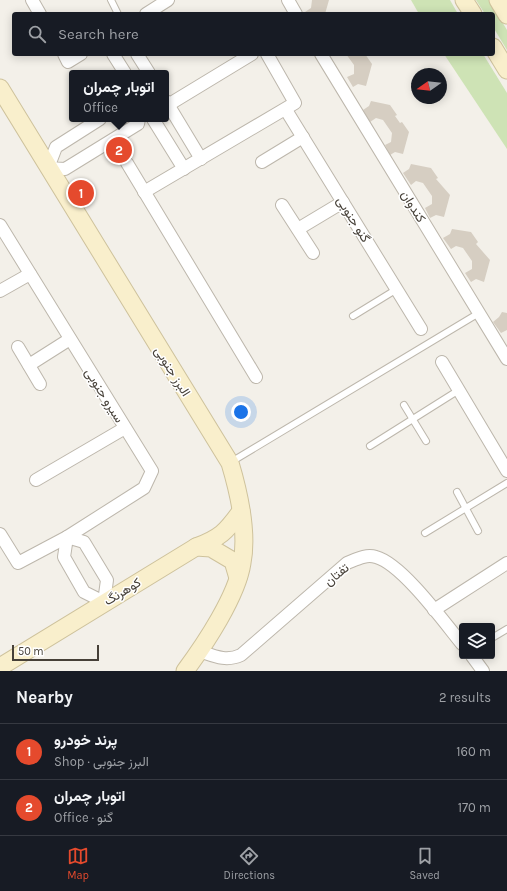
<!DOCTYPE html>
<meta charset="utf-8">
<style>
body{margin:0;font-family:Karla,Vazirmatn,sans-serif;background:#242831;color:#f1f3f6}
.controls{position:absolute;right:12px;bottom:12px;display:grid;overflow:hidden;border-radius:4px;box-shadow:0 2px 10px #0003}
.controls button{width:36px;height:36px;display:grid;place-items:center;padding:0;border:0;border-bottom:1px solid #363941;background:#171b24;color:#f1f3f6;font:20px sans-serif}
.compass{position:absolute;left:411px;top:68px;width:36px;height:36px;border-radius:50%;background:#171b24;box-shadow:0 2px 10px #0003;rotate:256deg}
.scale{position:absolute;left:12px;bottom:10px;width:87px;box-sizing:border-box;padding-left:4px;border:2px solid #464038;border-top:0;font-size:11px;line-height:14px;white-space:nowrap;color:#464038;-webkit-text-stroke:3px #fff;paint-order:stroke}
.you{position:absolute;left:241px;top:412px;width:14px;height:14px;margin:-10px;border:3px solid #fff;border-radius:50%;background:#1a73e8;box-shadow:0 0 0 6px #1a73e833}
.badge{display:grid;place-items:center;width:26px;height:26px;border-radius:50%;background:#e54a2d;color:#fff;font-size:13px;font-weight:700}
.pin{position:absolute;translate:-50% -50%;border:2px solid #fff;box-shadow:0 1px 4px #0006}
.popup{position:absolute;left:69px;top:70px;width:100px;height:52px;box-sizing:border-box;display:grid;place-content:center;border-radius:4px;background:#171b24;filter:drop-shadow(0 1px 3px #0005);font-size:13px;white-space:nowrap;color:#9ea1a6}
.popup b{font-size:15px;color:#f1f3f6}
.popup::after{content:'';position:absolute;left:50%;top:100%;margin-left:-8px;border:8px solid transparent;border-top-color:#171b24}
.list{margin:0;padding:0;list-style:none}
h2{display:flex;justify-content:space-between;align-items:center;height:52px;margin:0;padding:0 16px;font-size:17px}
h2 small{font-size:13px;font-weight:400;color:#9ea1a6}
.list li{display:grid;grid-template-columns:26px 1fr auto;gap:12px;align-items:center;box-sizing:border-box;height:56px;padding:0 16px;border-top:1px solid #363941}
.list b{display:block;font-size:15px;white-space:nowrap}
.list p{margin:0;font-size:13px;white-space:nowrap;color:#9ea1a6}
.list em{font-size:13px;font-style:normal;color:#9ea1a6}
.icon{flex:none;width:22px;height:22px;fill:none;stroke:currentColor;stroke-width:2;stroke-linecap:round;stroke-linejoin:round}
.map{position:relative;flex:none;width:507px;height:671px;overflow:hidden}
.search{position:absolute;background:#171b24;box-shadow:0 2px 10px #0003;left:12px;right:12px;top:12px;height:44px;display:flex;align-items:center;gap:10px;box-sizing:border-box;padding:0 14px;border-radius:4px;color:#9ea1a6;font-size:15px}
.sheet{height:164px;background:#171b24}
nav{display:flex;justify-content:space-around;align-items:center;box-sizing:border-box;height:56px;border-top:1px solid #363941;background:#171b24;font-size:11px;color:#9ea1a6}
nav a{display:grid;justify-items:center;gap:2px}
nav .on{color:#e54a2d}
.map>svg:first-child{display:block}
.green{fill:#cee3b5}
.building{fill:#d6cec2}
.lines{fill:none;stroke-linecap:round;stroke-linejoin:round}
.lane-casing{stroke:#bdb7ac;stroke-width:8}
.street-casing{stroke:#bdb7ac;stroke-width:14}
.secondary-casing{stroke:#cec29c;stroke-width:19}
.lane{stroke:#fff;stroke-width:6}
.street{stroke:#fff;stroke-width:12}
.secondary{stroke:#f9efcc;stroke-width:17}
.labels{text-anchor:middle;stroke-width:3;stroke-linejoin:round;paint-order:stroke}
.street-label{font-size:13px;fill:#464038;stroke:#fff}
</style>
<div class="map">
<svg width="507" height="671" viewBox="0 0 507 671">
<rect width="100%" height="100%" fill="#f3f0e9"/>
<!-- green -->
<g class="green">
<polygon points="411,0 450,0 458,14 419,14"/>
<polygon points="476,0 489,0 507,30 507,50 493,27 493,14 485,14"/>
<polygon points="444,54 483,54 507,93 507,149"/>
</g>
<!-- building -->
<g class="building">
<polygon points="312,0 329,0 325,14 306,14 305,12 311,8"/>
<polygon points="346,54 365,54 372,64 366,86 358,84 353,87 347,77 354,74 354,65"/>
<polygon points="371,101 390,105 397,115 395,116 400,123 402,122 409,132 403,154 395,152 390,155 385,145 391,142 392,133 383,120 376,118 370,122 363,110 369,106"/>
<polygon points="411,164 431,168 438,178 436,179 450,195 444,217 436,215 430,218 425,208 432,204 432,196 423,183 416,181 411,185 403,173 409,169"/>
<polygon points="452,229 471,232 478,242 476,244 490,260 484,282 476,279 471,282 465,273 472,269 472,261 463,248 456,246 451,249 443,238 450,234"/>
<polygon points="502,312 507,313 507,330 501,333 493,322 499,317"/>
</g>
<g class="lines">
<defs>
<g id="lane">
<polyline points="111,0 118,14"/>
<polyline points="353,316 397,289"/>
<polyline points="404,405 426,441"/>
<polyline points="370,446 459,390"/>
<polyline points="231,462 479,313"/>
<polyline points="457,492 478,531"/>
<polyline points="425,533 507,483"/>
<polyline points="492,638 507,629"/>
</g>
<g id="street">
<polyline points="32,0 40,14"/>
<polyline points="288,0 296,14"/>
<polyline points="146,14 168,0"/>
<polyline points="64,54 68,62 81,54"/>
<polyline points="113,54 125,73"/>
<polyline points="137,54 149,73"/>
<polyline points="321,54 507,359"/>
<polyline points="166,101 201,159"/>
<polyline points="168,105 252,54"/>
<polyline points="286,110 421,329"/>
<polyline points="100,119 56,147 48,168 65,169 138,124 139,119"/>
<polyline points="153,119 184,169"/>
<polyline points="262,162 303,137"/>
<polyline points="127,163 256,377"/>
<polyline points="144,192 295,103 267,54"/>
<polyline points="282,205 313,253"/>
<polyline points="0,225 152,471 144,488 67,537 18,563 0,534"/>
<polyline points="298,229 343,202"/>
<polyline points="0,291 30,274"/>
<polyline points="18,347 40,384"/>
<polyline points="442,362 507,471"/>
<polyline points="29,365 70,339"/>
<polyline points="36,480 125,428"/>
<polygon points="67,537 84,542 107,580 104,602 84,592 64,557"/>
<polyline points="434,610 507,563"/>
<path d="M199,651C214,656 226,662 241,655L347,563C357,559 366,554 376,557C402,564 444,622 462,644"/>
<polyline points="472,656 483,671"/>
</g>
<g id="secondary">
<polyline points="464,0 473,14"/>
<polyline points="498,0 507,15"/>
<polyline points="493,47 507,70"/>
<path d="M0,88L230,463C239,493 248,532 242,563C237,596 205,644 185,671"/>
<path d="M196,547C220,538 226,532 241,511"/>
<polyline points="0,667 196,547 211,548 233,561 238,578"/>
</g>
</defs>
<!-- lane casing -->
<use href="#lane" class="lane-casing"/>
<!-- street casing -->
<use href="#street" class="street-casing"/>
<!-- secondary casing -->
<use href="#secondary" class="secondary-casing"/>
<!-- lane -->
<use href="#lane" class="lane"/>
<!-- street -->
<use href="#street" class="street"/>
<!-- secondary -->
<use href="#secondary" class="secondary"/>
</g>
<g class="labels">
<!-- street labels -->
<g class="street-label">
<text transform="translate(414 206) rotate(59)" y="5">کندوان</text>
<text transform="translate(354 219) rotate(58)" y="5">گنو جنوبی</text>
<text transform="translate(173 371) rotate(58)" y="5">البرز جنوبی</text>
<text transform="translate(105 395) rotate(58)" y="5">سیرو جنوبی</text>
<text transform="translate(336 574) rotate(-39)" y="5">تفتان</text>
<text transform="translate(122 591) rotate(-31)" y="5">کوهرنگ</text>
</g>
</g>
</svg>
<div class="controls">
<button><svg class="icon" aria-label="layers" viewBox="0 0 24 24"><path d="M12 4l9 5-9 5-9-5zM3 14l9 5 9-5"/></svg></button>
</div>
<svg class="compass" viewBox="-18 -18 36 36"><path d="M0-13l5 13h-10z" fill="#e53935"/><path d="M0 13l5-13h-10z" fill="#9ea1a6"/></svg>
<div class="scale">50 m</div>
<div class="you"></div>
<div class="pin badge" style="left:81px;top:193px">1</div>
<div class="pin badge" style="left:119px;top:150px">2</div>
<div class="popup"><b>اتوبار چمران</b>Office</div>
<div class="search"><svg class="icon" aria-label="search" viewBox="0 0 24 24"><circle cx="10" cy="10" r="6"/><path d="M15 15l6 6"/></svg>Search here</div>
</div>
<section class="sheet">
<h2>Nearby<small>2 results</small></h2>
<ul class="list">
<li><span class="badge">1</span><div><b>پرند خودرو</b><p>Shop · البرز جنوبی</p></div><em>160 m</em></li>
<li><span class="badge">2</span><div><b>اتوبار چمران</b><p>Office · گنو</p></div><em>170 m</em></li>
</ul>
</section>
<nav>
<a class="on"><svg class="icon" aria-label="map" viewBox="0 0 24 24"><path d="M3 6l6-2 6 2 6-2v14l-6 2-6-2-6 2zM9 4v14M15 6v14"/></svg>Map</a>
<a><svg class="icon" aria-label="directions" viewBox="0 0 24 24"><path d="M12 3l9 9-9 9-9-9zM9 14v-3h6M13 9l2 2-2 2"/></svg>Directions</a>
<a><svg class="icon" aria-label="saved" viewBox="0 0 24 24"><path d="M7 4h10v16l-5-4-5 4z"/></svg>Saved</a>
</nav>
